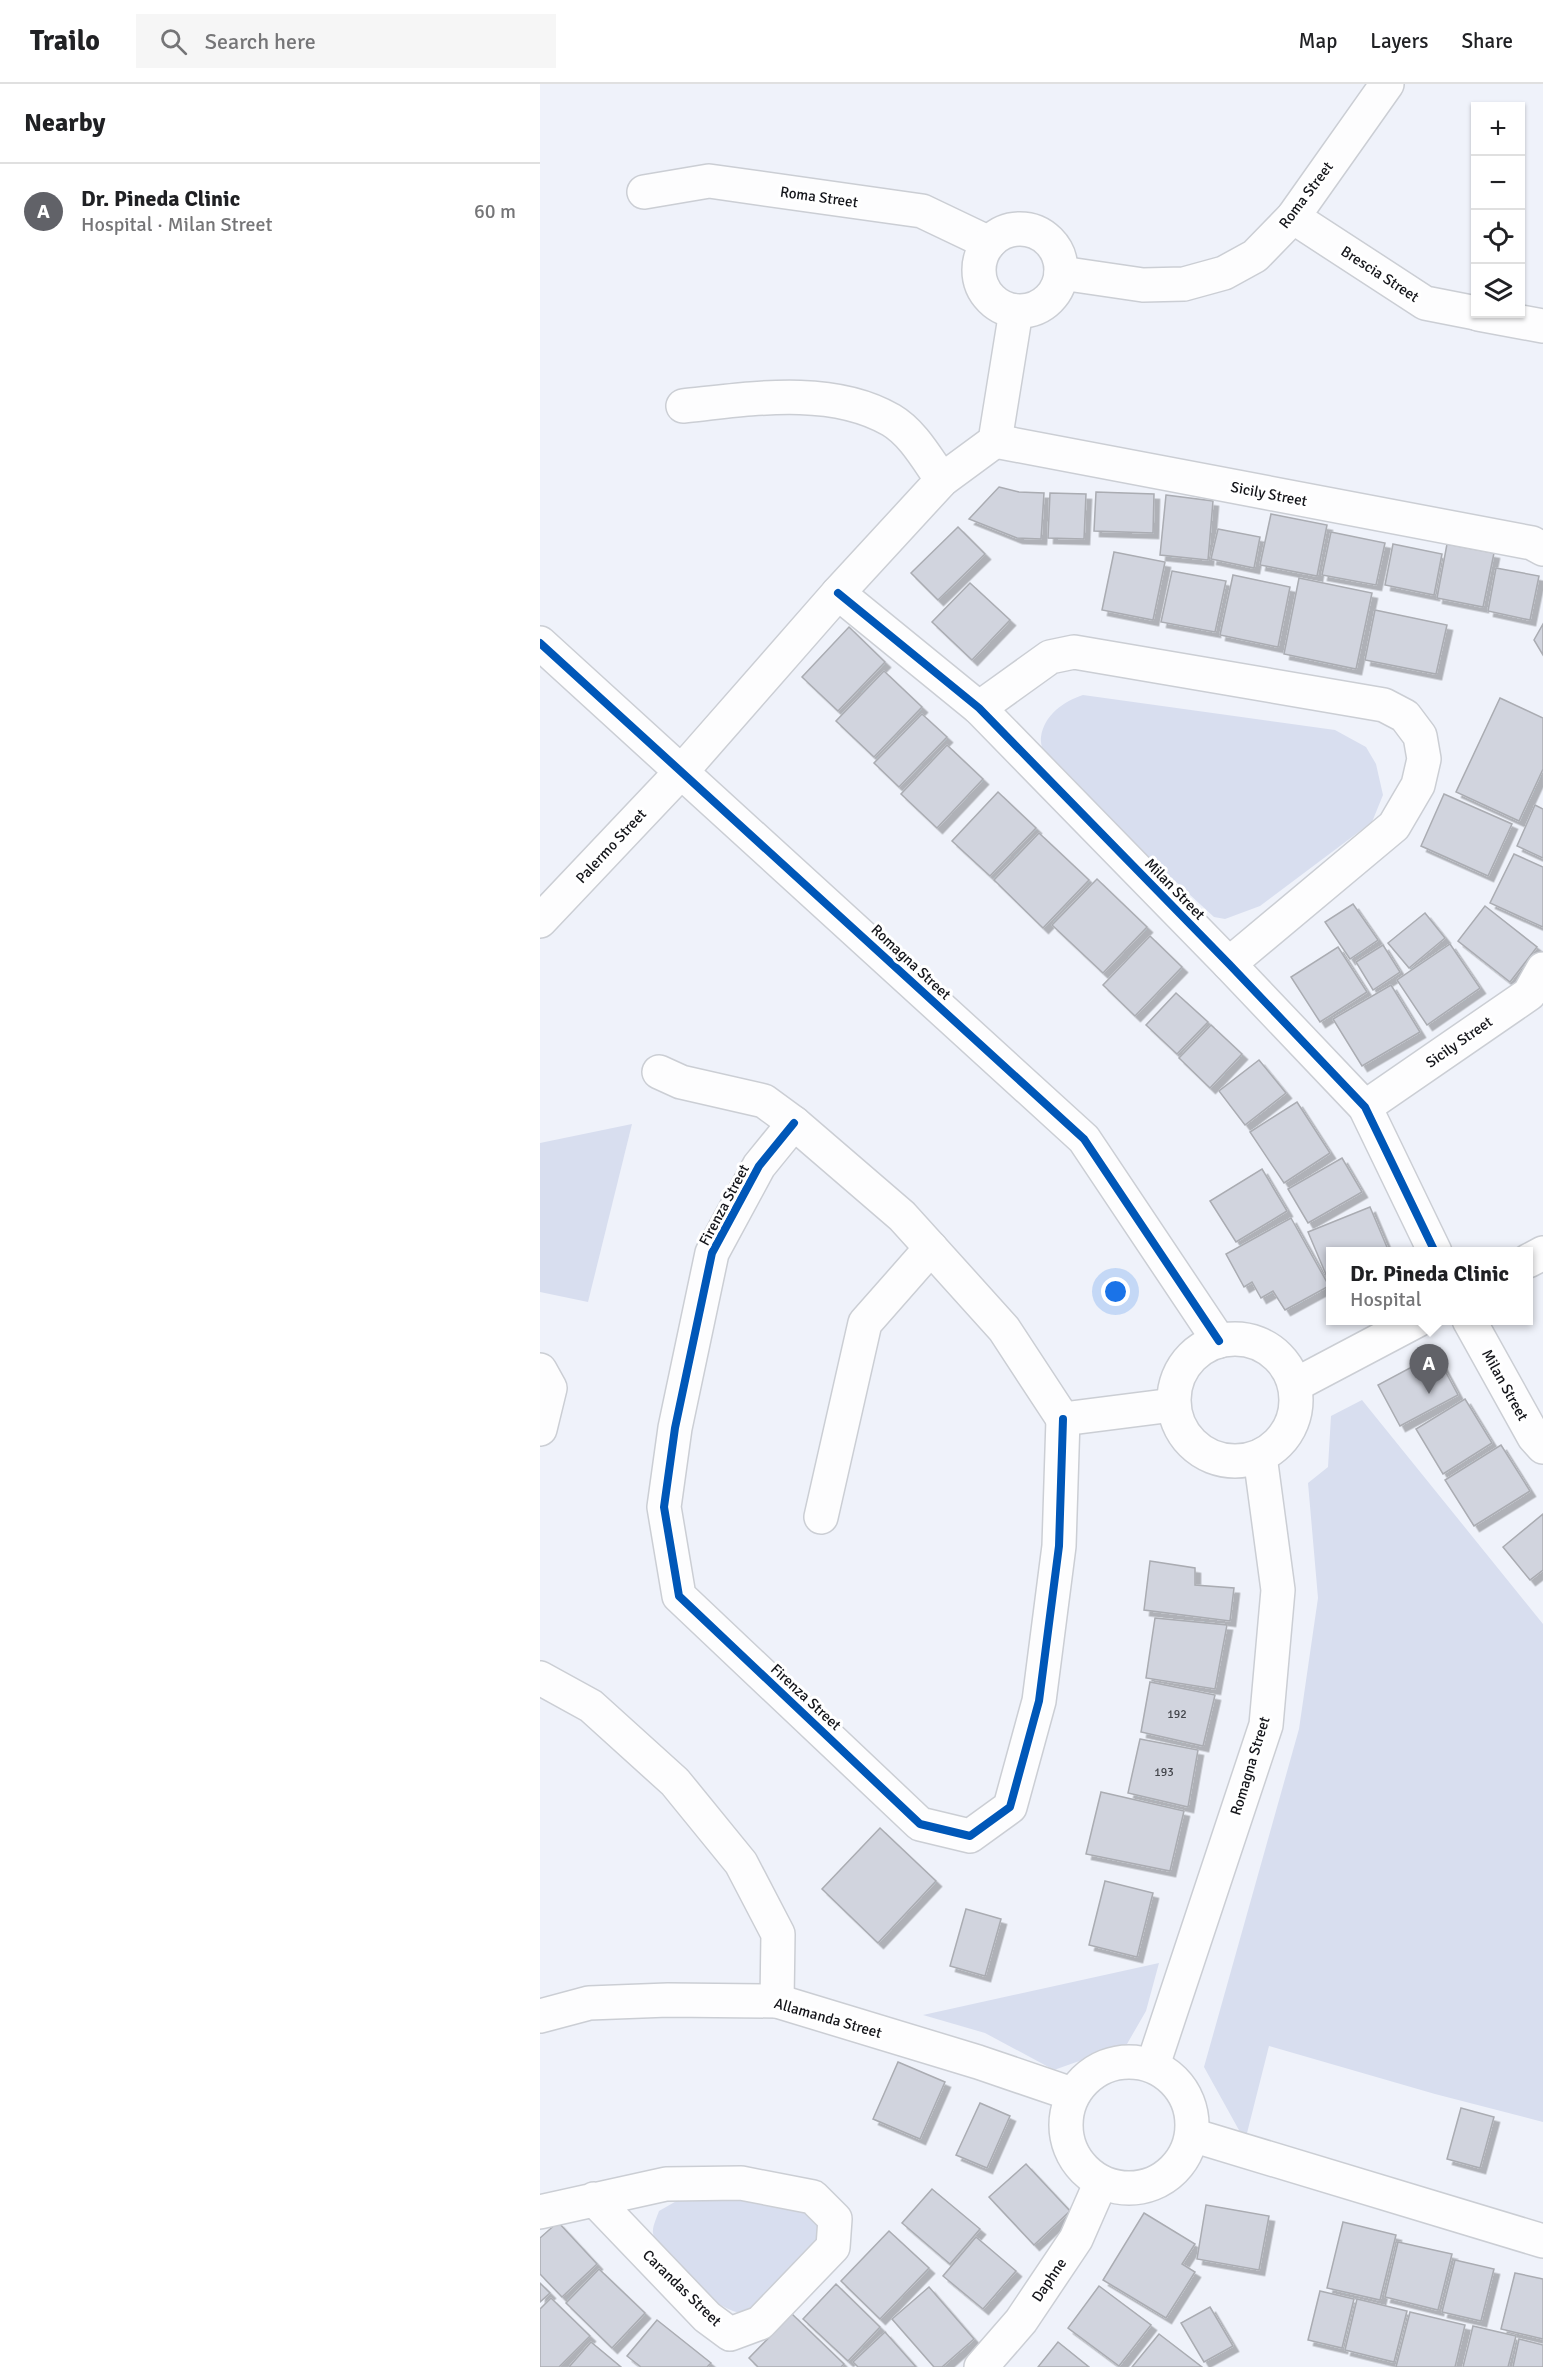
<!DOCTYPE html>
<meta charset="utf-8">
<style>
body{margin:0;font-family:Signika,sans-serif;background:#f6f6f6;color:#202124}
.controls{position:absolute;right:18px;top:18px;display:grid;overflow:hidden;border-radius:0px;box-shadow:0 2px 4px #0004}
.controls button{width:54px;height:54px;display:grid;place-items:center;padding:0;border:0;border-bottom:2px solid #e0e0e0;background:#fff;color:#202124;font:30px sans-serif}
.you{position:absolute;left:576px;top:1208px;width:21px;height:21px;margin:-15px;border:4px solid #fff;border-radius:50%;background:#1a73e8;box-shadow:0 0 0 9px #1a73e833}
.badge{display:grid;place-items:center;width:39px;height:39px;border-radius:50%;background:#616268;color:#fff;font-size:20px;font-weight:700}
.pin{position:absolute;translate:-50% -50px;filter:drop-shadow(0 2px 3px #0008)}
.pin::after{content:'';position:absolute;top:32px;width:21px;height:18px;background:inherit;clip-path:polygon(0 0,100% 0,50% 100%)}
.popup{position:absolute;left:786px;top:1163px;width:207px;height:78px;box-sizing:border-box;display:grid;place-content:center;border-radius:0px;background:#fff;filter:drop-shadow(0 2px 4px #0005);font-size:20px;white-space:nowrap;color:#757577}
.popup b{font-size:22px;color:#202124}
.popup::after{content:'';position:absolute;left:50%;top:100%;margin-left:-12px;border:12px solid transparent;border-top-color:#fff}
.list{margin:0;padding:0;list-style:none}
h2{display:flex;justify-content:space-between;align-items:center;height:78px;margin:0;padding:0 24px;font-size:26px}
h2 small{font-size:20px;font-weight:400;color:#757577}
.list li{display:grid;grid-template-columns:39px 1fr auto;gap:18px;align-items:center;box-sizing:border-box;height:96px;padding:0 24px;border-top:2px solid #e0e0e0}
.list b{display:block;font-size:22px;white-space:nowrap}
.list p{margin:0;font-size:20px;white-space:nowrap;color:#757577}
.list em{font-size:20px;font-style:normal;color:#757577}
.icon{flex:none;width:33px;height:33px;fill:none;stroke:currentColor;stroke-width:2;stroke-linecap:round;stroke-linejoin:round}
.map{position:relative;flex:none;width:1003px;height:2283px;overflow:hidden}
header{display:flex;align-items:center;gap:36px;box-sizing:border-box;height:84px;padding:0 30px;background:#fff;border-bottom:2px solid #e0e0e0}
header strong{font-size:28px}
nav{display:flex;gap:33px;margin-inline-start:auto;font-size:21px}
.search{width:420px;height:54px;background:#f6f6f6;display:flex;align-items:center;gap:15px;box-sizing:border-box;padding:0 21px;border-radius:0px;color:#757577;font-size:22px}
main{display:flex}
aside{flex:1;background:#fff}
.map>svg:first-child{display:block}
.green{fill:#d8deef}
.building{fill:#d1d4de;stroke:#aaacb2;stroke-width:1.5;filter:url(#shadow)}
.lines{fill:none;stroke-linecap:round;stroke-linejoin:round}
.minor-casing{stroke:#cbced4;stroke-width:36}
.tertiary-casing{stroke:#cbced4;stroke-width:36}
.minor{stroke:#fdfdfe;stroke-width:33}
.tertiary{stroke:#fdfdfe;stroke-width:33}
.cycleway-casing{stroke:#fff;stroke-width:11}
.cycleway{stroke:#0057b8;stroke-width:8}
.labels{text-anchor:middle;stroke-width:6;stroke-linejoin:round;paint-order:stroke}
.number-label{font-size:12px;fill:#43454b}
.street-label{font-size:15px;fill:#14151a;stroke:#fff}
</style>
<header>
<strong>Trailo</strong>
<div class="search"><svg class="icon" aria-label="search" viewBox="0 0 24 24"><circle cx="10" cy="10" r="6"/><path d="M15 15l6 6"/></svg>Search here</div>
<nav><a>Map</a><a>Layers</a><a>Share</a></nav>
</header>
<main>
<aside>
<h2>Nearby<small></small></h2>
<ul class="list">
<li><span class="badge">A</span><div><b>Dr. Pineda Clinic</b><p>Hospital · Milan Street</p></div><em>60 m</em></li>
</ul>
</aside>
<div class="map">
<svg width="1003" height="2283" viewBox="0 0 1003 2283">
<defs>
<filter id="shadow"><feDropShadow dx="5.5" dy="5.5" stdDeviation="0" flood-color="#0004"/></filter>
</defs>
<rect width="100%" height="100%" fill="#eff2fa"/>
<!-- green -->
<g class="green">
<path d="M543,611L795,646L826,663L836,680L843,711L832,738L720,822L685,835L674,833L505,677C504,669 500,660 501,653C504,631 524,617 543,611Z"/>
<polygon points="92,1040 48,1218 0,1208 0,1059"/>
<polygon points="822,1316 1003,1540 1003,2038 895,2010 729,1962 705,2057 664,1983 759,1645 778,1514 768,1399 788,1383 791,1332"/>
<polygon points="619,1879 606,1927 587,1960 514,1986 445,1949 383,1931"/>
<path d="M166,2108L242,2119L266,2130L284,2141L288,2159C272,2174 222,2228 203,2229C180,2230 116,2172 113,2149C112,2143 117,2133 119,2127L140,2115Z"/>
</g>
<!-- building -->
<g class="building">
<polygon points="459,403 479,408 504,409 501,455 477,454 429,435"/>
<polygon points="556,408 614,410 613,449 554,447"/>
<polygon points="510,409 546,410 544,455 508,454"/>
<polygon points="626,411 673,417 668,476 620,471"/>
<polygon points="731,430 787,441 777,492 720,481"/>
<polygon points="418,443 445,470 398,516 371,489"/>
<polygon points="678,445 720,453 714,484 671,475"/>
<polygon points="791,448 845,459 836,501 782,491"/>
<polygon points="853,460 902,470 894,511 845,501"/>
<polygon points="907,460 954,469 943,523 897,514"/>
<polygon points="574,468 625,478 613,536 562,526"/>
<polygon points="956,484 999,492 990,536 948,527"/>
<polygon points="632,487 686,497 675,548 621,538"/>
<polygon points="693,491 750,503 738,563 680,551"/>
<polygon points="759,494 832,509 816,585 744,570"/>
<polygon points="430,499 470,536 432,576 392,538"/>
<polygon points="835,526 907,541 896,590 825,576"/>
<polygon points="1003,540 1003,571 994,556"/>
<polygon points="309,543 345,578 298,627 262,593"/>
<polygon points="344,587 382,623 334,673 296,637"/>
<polygon points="960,614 1003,634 1003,685 979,737 916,708"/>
<polygon points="382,630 407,653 359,703 334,679"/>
<polygon points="407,661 443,695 397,744 361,710"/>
<polygon points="458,708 496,744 450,792 412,757"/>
<polygon points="904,710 972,740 948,792 881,762"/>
<polygon points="995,721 1003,725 1003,774 977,762"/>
<polygon points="499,749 549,796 503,844 454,796"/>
<polygon points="974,770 1003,783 1003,843 950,819"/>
<polygon points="557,795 607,843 563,889 512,841"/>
<polygon points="813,820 838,856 810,875 785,838"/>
<polygon points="945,822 997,863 970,898 918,857"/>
<polygon points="885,829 905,854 869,884 848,859"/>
<polygon points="610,852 642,883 595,932 563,901"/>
<polygon points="910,860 940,904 887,941 857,896"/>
<polygon points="843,861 860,888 833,906 816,878"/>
<polygon points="798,863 827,908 780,938 751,893"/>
<polygon points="851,901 880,948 822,982 793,935"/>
<polygon points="636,909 668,938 637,970 606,941"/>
<polygon points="671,941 702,970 670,1004 639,974"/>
<polygon points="719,976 746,1009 705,1041 679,1007"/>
<polygon points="757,1018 790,1069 744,1099 710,1048"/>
<polygon points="802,1074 822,1108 768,1139 748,1105"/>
<polygon points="722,1085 747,1127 696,1158 670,1117"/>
<polygon points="830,1123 849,1168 790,1168 790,1200 768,1148"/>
<polygon points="751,1134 789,1202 745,1226 733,1207 721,1214 712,1198 704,1203 686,1170"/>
<polygon points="896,1270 918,1311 860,1342 838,1301"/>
<polygon points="925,1315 952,1359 903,1390 876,1345"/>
<polygon points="961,1361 990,1407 934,1442 905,1396"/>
<polygon points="1003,1430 1003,1486 990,1496 963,1463"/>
<polygon points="610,1477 655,1484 655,1501 694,1504 690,1537 604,1526"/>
<polygon points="615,1534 687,1541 675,1605 606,1594"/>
<polygon points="610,1598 675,1611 663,1662 601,1648"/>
<polygon points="600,1655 658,1666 648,1723 588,1709"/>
<polygon points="561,1708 644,1727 630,1787 546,1770"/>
<polygon points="340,1744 396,1797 338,1859 282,1805"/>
<polygon points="565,1797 613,1809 597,1873 549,1861"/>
<polygon points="426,1825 461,1835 445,1892 410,1882"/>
<polygon points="358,1978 405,1998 380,2055 333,2035"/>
<polygon points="440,2019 470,2032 447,2084 416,2071"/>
<polygon points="921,2024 954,2033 940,2084 907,2075"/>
<polygon points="486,2080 530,2127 494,2161 449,2113"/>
<polygon points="392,2105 440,2145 410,2180 362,2139"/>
<polygon points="666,2121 729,2132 719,2186 657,2175"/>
<polygon points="604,2129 655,2160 642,2180 655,2188 626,2234 563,2196"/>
<polygon points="18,2138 57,2180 22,2213 0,2190 0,2154"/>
<polygon points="803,2138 856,2151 840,2216 787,2204"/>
<polygon points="349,2147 389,2184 340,2235 301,2197"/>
<polygon points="436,2153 476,2187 443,2225 403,2192"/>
<polygon points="858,2158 912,2170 898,2226 845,2213"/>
<polygon points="915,2176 954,2185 941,2237 902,2228"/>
<polygon points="59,2185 105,2229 72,2264 26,2219"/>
<polygon points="975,2189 1003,2195 1003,2255 961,2245"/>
<polygon points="0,2199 10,2209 0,2218"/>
<polygon points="296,2200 340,2243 308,2277 263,2235"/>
<polygon points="559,2202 611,2241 579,2282 528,2244"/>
<polygon points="389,2203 434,2255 402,2283 394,2283 352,2235"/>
<polygon points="780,2207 814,2215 802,2264 768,2256"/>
<polygon points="11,2214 50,2252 19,2283 0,2283 0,2225"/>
<polygon points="817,2215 867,2227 854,2278 805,2266"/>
<polygon points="670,2223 693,2262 664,2278 641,2239"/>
<polygon points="870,2228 925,2241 915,2283 856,2283"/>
<polygon points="252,2230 304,2280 301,2283 218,2283 209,2274"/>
<polygon points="117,2236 171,2279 167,2283 101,2283 87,2272"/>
<polygon points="933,2242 976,2252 968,2283 923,2283"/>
<polygon points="345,2248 376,2283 318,2283 313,2278"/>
<polygon points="619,2250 662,2283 592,2283"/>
<polygon points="979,2255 1003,2261 1003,2283 973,2283"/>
<polygon points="51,2258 81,2283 29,2283"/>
<polygon points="518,2258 549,2283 498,2283"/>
</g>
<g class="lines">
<defs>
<g id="minor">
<polyline points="104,108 169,97 382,127 449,159"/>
<polyline points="753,133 885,219 936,229"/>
<polyline points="938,230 1003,242"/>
<path d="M143,322C209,315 291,301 351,336C373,349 387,375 402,396"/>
<polyline points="455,357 992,459 1003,465"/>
<polyline points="298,509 439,624 689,880 825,1023 895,1168"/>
<polyline points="439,624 510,573 534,568 844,621 865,632 880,652 884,675 878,701 854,742 689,880"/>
<polyline points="0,837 142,687"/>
<polyline points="119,988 141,998 224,1017 254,1039 362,1132 391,1164 464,1245 523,1335 633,1321"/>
<polyline points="825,1023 989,910 1003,885"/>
<polyline points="254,1039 219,1082 172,1169 135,1344 124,1423 139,1512 380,1740 430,1752 470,1723 499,1617 519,1462 523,1335"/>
<polyline points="988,1177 1003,1169"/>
<polyline points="929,1236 994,1353 1003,1363"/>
<polyline points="0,1286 10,1304 0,1345"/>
<polyline points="755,1301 878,1236"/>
<polyline points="281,1433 325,1239 391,1164"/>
<polyline points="0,1594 51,1622 135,1698 201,1779 238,1850 237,1917"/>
<polyline points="0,1932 49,1919 128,1916 237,1917 438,1978 532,2010"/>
<polyline points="0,2128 126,2100 201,2099 273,2113 295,2135 293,2163 220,2239 190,2250 167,2233 54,2115"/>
<polyline points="441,2283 481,2237 536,2155 561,2098"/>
</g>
<g id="tertiary">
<circle cx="480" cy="186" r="41"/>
<polyline points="521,189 603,201 644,200 684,189 715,172 753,133 847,0"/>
<polyline points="0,559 544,1055 679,1257"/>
<polyline points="142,687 298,509 402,396 455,357 476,227"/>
<circle cx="695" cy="1316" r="61"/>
<circle cx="589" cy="2041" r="63"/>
<polyline points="613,1981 726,1641 738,1506 720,1372"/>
<polyline points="652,2051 1003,2157"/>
</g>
</defs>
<!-- minor casing -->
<use href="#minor" class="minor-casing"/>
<!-- tertiary casing -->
<use href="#tertiary" class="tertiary-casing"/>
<!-- minor -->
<use href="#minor" class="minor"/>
<!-- tertiary -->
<use href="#tertiary" class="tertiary"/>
<defs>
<g id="cycleway">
<polyline points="298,509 439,624 689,880 825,1023 895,1168"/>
<polyline points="0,559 544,1055 679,1257"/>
<polyline points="254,1039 219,1082 172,1169 135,1344 124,1423 139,1512 380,1740 430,1752 470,1723 499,1617 519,1462 523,1335"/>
</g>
</defs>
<!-- cycleway casing -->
<use href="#cycleway" class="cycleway-casing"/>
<!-- cycleway -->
<use href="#cycleway" class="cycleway"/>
</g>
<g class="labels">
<!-- number labels -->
<g class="number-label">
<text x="637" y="1634">192</text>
<text x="624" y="1692">193</text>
</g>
<!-- street labels -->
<g class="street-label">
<text transform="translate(766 111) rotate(-53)" y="5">Roma Street</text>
<text transform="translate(279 113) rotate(8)" y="5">Roma Street</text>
<text transform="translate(840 190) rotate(33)" y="5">Brescia Street</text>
<text transform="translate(729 410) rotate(11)" y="5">Sicily Street</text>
<text transform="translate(71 762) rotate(-47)" y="5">Palermo Street</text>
<text transform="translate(635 805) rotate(46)" y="5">Milan Street</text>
<text transform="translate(371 878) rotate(43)" y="5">Romagna Street</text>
<text transform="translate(919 958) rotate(-35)" y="5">Sicily Street</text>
<text transform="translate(184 1121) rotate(-62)" y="5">Firenza Street</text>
<text transform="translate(965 1301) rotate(61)" y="5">Milan Street</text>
<text transform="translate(266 1613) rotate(43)" y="5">Firenza Street</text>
<text transform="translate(710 1682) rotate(-73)" y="5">Romagna Street</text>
<text transform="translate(288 1934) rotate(16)" y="5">Allamanda Street</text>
<text transform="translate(509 2196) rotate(-56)" y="5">Daphne</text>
<text transform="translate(142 2204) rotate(44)" y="5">Carandas Street</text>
</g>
</g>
</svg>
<div class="controls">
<button>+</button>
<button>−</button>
<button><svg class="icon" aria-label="locate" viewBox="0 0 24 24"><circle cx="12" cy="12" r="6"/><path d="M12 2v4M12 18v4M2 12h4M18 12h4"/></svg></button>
<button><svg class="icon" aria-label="layers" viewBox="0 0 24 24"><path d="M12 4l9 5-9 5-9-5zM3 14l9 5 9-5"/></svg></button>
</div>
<div class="you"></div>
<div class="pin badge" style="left:889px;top:1310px">A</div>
<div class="popup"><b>Dr. Pineda Clinic</b>Hospital</div>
</div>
</main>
